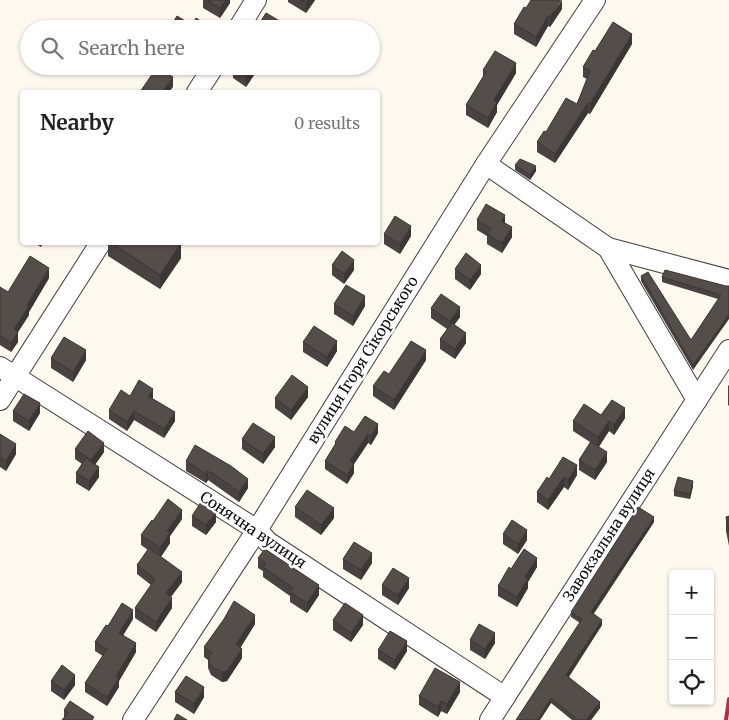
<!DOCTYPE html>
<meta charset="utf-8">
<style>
body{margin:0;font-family:Merriweather,serif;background:#f2f2f2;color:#222}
.controls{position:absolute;right:15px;bottom:15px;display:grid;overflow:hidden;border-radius:5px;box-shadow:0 1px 4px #0004}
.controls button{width:45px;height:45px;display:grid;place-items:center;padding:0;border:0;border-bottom:1px solid #e0e0e0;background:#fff;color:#222;font:25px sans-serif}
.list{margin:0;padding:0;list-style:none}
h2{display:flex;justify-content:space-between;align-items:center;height:65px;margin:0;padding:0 20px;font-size:21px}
h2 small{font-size:16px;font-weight:400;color:#767676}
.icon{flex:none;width:28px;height:28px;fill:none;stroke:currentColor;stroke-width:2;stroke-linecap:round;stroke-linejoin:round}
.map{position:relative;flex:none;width:729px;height:720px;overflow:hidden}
.search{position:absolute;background:#fff;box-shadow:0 1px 4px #0004;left:20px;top:20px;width:360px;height:55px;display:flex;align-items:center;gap:12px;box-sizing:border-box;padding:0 18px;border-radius:28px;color:#767676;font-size:19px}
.panel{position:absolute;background:#fff;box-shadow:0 1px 4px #0004;left:20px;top:90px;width:360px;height:155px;border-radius:5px}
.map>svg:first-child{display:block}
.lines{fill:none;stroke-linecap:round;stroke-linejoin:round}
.minor-casing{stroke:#404040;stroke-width:22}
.minor{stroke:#fff;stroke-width:20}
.rail{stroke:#b72b46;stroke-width:4}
.wall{fill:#494240}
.shaded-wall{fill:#3c3634}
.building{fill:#554d4a;stroke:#3c3634}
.labels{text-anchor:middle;stroke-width:5;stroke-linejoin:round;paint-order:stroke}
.street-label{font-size:15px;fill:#0d0d0d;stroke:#fff}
</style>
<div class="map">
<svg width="729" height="720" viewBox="0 0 729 720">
<rect width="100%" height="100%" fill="#fef9ee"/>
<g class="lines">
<defs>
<g id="minor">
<polyline points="238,29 256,0"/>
<polyline points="197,92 214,66"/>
<polyline points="486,164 608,248 697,400"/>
<polyline points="608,248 729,280"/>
<polyline points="0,367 257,530 268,542 505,697"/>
<polyline points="0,400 101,242"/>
<polyline points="133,720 257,530 486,164 595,0"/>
<polyline points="490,720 729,350"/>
</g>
</defs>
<!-- minor casing -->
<use href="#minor" class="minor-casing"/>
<!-- minor -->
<use href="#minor" class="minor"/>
<!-- rail -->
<polyline class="rail" points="726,720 729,699"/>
</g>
<!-- wall -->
<g class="wall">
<polygon points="203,0 230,0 230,3 220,18 203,8"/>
<polygon points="288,0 315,0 306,13 288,2"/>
<polygon points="562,9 550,27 548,26 536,47 514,34 514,24"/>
<polygon points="632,44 590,114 588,113 555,163 537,152 537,142 546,132 577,104 587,79 583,77 583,67 595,51"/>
<polygon points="174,66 192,66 187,74"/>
<polygon points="256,66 256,72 246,87 233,78 233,68"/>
<polygon points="483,70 516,73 497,105 497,112 488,128 466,115 466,105 483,77"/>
<polygon points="515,165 536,171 530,180 515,170"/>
<polygon points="477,220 505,223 512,237 502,253 487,244 487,236 477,230"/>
<polygon points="384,234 411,236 400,254 384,244"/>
<polygon points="33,242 44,242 41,247"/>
<polygon points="108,242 180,242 181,258 160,289 108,256"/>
<polygon points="332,265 354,270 344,284 332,275"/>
<polygon points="455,269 481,274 470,290 455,279"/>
<polygon points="641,276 691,340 718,299 662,282 662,277 726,286 693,370 641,281"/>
<polygon points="49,278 29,312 29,315 18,332 18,342 11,352 0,345 0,287 8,292"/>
<polygon points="334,304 365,306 353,326 334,314"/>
<polygon points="431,308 460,317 454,325 466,343 455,359 440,349 440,339 447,329 431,318"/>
<polygon points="303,342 337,351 327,367 303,352"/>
<polygon points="51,358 86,360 73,382 51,368"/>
<polygon points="426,360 394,410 373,396 373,386 389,374"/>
<polygon points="729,385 729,406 728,405 728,386"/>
<polygon points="308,397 291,420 275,408 275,398"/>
<polygon points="153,398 152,399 175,421 164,438 134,420 127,431 109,419 109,410"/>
<polygon points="13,411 40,413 29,431 13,421"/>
<polygon points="601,415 625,418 614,435 609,431 599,447 607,462 595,480 579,470 579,460 590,442 573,431 573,421"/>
<polygon points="354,432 378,433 371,445 368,443 354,464 354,473 347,484 325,469 325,461 335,446 335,442"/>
<polygon points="0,434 16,454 6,471 0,467"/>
<polygon points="242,439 275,447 263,464 242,449"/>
<polygon points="75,449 104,452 95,465 99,477 89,491 76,483 76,473 82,464 75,459"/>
<polygon points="186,461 248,488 239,502 208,480 206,483 186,471"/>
<polygon points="577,475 568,490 564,487 548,510 537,502 537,492 549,479"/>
<polygon points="693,486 690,499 674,496 674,491"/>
<polygon points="295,507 334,518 321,535 295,517"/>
<polygon points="192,516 216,522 206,535 192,526"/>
<polygon points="729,516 729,546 726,531 726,517"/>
<polygon points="182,519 170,536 170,543 161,557 182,582 171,597 172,608 156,632 135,618 135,608 151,585 137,574 137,565 148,550 141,545 141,535 153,521"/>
<polygon points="654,522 593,614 602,625 569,677 600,708 591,720 572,720 551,703 540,720 580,623 571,617 571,612"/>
<polygon points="503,534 527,540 518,554 503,544"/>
<polygon points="258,558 319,595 307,613 290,602 290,596 263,577 263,571 258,568"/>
<polygon points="343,559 372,563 361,580 343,569"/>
<polygon points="537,567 528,582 528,588 517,607 498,596 498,586 511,569"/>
<polygon points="382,585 409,588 398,605 382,595"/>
<polygon points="133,619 123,635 136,652 119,681 119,687 107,706 85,692 85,683 103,656 95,651 95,642 108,626"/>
<polygon points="333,620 363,625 351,642 333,630"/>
<polygon points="255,624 241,647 242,658 227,681 222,682 211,675 208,668 208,660 204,657 204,647"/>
<polygon points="470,640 495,643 485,659 470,650"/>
<polygon points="378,650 407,651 395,670 378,659"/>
<polygon points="51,681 75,685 64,700 51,691"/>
<polygon points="175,692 204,697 194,714 175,702"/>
<polygon points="460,692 447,714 441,711 438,717 419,705 419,696"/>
<polygon points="64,710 94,720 64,718"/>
</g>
<!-- shaded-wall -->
<g class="shaded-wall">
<polygon points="226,0 230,0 230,3 220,18 220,8"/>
<polygon points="308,0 315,0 306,13 306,3"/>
<polygon points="562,0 562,9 550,27 550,17"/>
<polygon points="548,16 548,26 536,47 536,37"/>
<polygon points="632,34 632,44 590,114 590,104"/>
<polygon points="516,63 516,73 497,105 497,112 488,128 488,118 494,100"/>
<polygon points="187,66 192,66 187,74"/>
<polygon points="253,66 256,66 256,72 246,87 246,77"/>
<polygon points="173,77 173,87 169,92 162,92"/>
<polygon points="588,103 588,113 555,163 555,154"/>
<polygon points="536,166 536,171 530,180 530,175"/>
<polygon points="505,215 505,225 501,221"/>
<polygon points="411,226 411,236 400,254 400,244"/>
<polygon points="512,227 512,237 502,253 502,243"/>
<polygon points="181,243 181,258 160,289 160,275"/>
<polygon points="354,260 354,270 344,284 344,274"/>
<polygon points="481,265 481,274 470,290 470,280"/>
<polygon points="49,268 49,278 29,312 29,315 18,332 18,342 11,352 11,343 14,329"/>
<polygon points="365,296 365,306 353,326 353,316"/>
<polygon points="460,307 460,317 450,331 450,321"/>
<polygon points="729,314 729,319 693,370 693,365"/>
<polygon points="466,333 466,343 455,359 455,349"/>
<polygon points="337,341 337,351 327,367 327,357"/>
<polygon points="86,350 86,360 73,382 73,372"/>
<polygon points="426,350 426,360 394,410 394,400"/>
<polygon points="308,387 308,397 291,420 291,410"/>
<polygon points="153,389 153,398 148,405 148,396"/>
<polygon points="40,403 40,413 29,431 29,421"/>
<polygon points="625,408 625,418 614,435 614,425"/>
<polygon points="134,411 134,420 127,431 127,422"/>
<polygon points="175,412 175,421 164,438 164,429"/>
<polygon points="609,421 609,431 598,447 598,437"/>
<polygon points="378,424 378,433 371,445 371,436"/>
<polygon points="368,434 368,443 350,470 350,461"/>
<polygon points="275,437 275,447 263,464 263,454"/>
<polygon points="104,443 104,452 91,470 91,460"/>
<polygon points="16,444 16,454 6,471 6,461"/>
<polygon points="607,452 607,462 595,480 595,470"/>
<polygon points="354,464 354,473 347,484 347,475"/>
<polygon points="577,465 577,475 568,490 568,480"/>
<polygon points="99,467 99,477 89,491 89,481"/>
<polygon points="208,470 208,480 206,483 206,474"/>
<polygon points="564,477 564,487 548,510 548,500"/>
<polygon points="248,479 248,488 239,502 239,492"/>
<polygon points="693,481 693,486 690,499 690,494"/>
<polygon points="334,508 334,518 321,535 321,525"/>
<polygon points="182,510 182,519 170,536 170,543 160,558 160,548 167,531"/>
<polygon points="216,512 216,522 206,535 206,525"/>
<polygon points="654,517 654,522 591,618 591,612"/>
<polygon points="527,530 527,540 518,554 518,544"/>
<polygon points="372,553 372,563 361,580 361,570"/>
<polygon points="537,558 537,567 528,582 528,588 517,607 517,597 525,577"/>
<polygon points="182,572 182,582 166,603 166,593"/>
<polygon points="409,578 409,588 398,605 398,595"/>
<polygon points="319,585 319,595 307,613 307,603"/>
<polygon points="172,598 172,608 156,632 156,622"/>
<polygon points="133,610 133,619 119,642 119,633"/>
<polygon points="255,615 255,624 236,654 236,644"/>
<polygon points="363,615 363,625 351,642 351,633"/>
<polygon points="602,620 602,625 566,680 566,675"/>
<polygon points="495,633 495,643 485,659 485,649"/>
<polygon points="407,641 407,651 395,670 395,660"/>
<polygon points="136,643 136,652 119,681 119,687 107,706 107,697 116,676"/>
<polygon points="242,649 242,658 227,681 222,682 222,672"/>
<polygon points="75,675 75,685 64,700 64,690"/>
<polygon points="460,682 460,692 447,714 447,704"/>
<polygon points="204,687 204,697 194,714 194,704"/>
<polygon points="551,698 551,703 540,720 537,720"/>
<polygon points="441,701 441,711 438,717 438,707"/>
<polygon points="600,702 600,708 591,720 586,720"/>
</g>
<!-- building -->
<g class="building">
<polygon points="207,0 226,0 220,8"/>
<polygon points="301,0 308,0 306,3"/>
<polygon points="531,0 561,0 550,17 548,16 536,37 514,24 524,7 526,8"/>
<polygon points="266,13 283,23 279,29 256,29"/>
<polygon points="177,16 192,25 196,18 208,26 207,29 169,29"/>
<polygon points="613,22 632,34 590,104 588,103 555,154 537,142 544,131 546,132 566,98 577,104 590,71 583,67 593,50 595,51"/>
<polygon points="495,51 516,63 494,100 497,102 488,118 466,105 486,72 483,70"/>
<polygon points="234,66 253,66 246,77 233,68"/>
<polygon points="157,67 173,77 162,92 140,92"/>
<polygon points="520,159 536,166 530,175 515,165"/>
<polygon points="486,204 505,215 501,221 512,227 502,243 487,234 491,229 477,220"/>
<polygon points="395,216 411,226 400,244 384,234"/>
<polygon points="110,242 180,242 181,243 160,275"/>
<polygon points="342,251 354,260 344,274 332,265"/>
<polygon points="466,253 481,265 470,280 455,269"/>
<polygon points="30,256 49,268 27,305 29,306 14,329 18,332 11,343 0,335 0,287 8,292"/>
<polygon points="665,270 726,286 729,286 729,314 693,365 641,276 648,272 691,340 721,295 662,277"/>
<polygon points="346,285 365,296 353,316 334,304"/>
<polygon points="441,294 460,307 450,321 431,308"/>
<polygon points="452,323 466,333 455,349 440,339"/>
<polygon points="314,326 337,341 327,357 303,342"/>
<polygon points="64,337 86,350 73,372 51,358"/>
<polygon points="411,341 426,350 394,400 373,386 384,371 389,374"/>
<polygon points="292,375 308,387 291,410 275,398"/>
<polygon points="139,380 153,389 148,396 175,412 164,429 134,411 127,422 109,410 121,390 130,396"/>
<polygon points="24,394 40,403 29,421 13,411"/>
<polygon points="612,400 625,408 614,425 609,421 598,437 573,421 584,404 601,415"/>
<polygon points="365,416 378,424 371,436 368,434 350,461 354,464 347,475 325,461 336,443 335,442 345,426 354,432"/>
<polygon points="253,423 275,437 263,454 242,439"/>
<polygon points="88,431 104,443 91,460 75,449"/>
<polygon points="0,434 16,444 6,461 0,457"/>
<polygon points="591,442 607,452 595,470 579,460"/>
<polygon points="195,445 231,466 248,479 239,492 208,470 206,474 186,461"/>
<polygon points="563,457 577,465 568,480 564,477 548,500 537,492 547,477 549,479"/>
<polygon points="86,458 99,467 89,481 76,473"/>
<polygon points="678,477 693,481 690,494 674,491"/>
<polygon points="307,490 334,508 321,525 295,507"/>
<polygon points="168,499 182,510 167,531 170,533 160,548 141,535 152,520 153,521"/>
<polygon points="201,502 216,512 206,525 192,516"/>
<polygon points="638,507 654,517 591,612 602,620 566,675 600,702 586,720 578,720 551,698 537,720 516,720 582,619 571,612"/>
<polygon points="729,516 729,531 726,517"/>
<polygon points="512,520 527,530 518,544 503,534"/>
<polygon points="354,542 372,553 361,570 343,559"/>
<polygon points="149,548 182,572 166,593 172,598 156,622 135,608 155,579 137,565"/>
<polygon points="265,549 319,585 307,603 290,592 293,588 263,567 266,563 258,558"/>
<polygon points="524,549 537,558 525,577 528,578 517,597 498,586 509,567 511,569"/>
<polygon points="393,568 409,578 398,595 382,585"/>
<polygon points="234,601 255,615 236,644 242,649 227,671 222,672 211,666 208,658 212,653 204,647 224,619"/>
<polygon points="122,603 133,610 119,633 136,643 116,676 119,678 107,697 85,683 107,649 95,642 106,625 108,626"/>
<polygon points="345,603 363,615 351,633 333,620"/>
<polygon points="479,624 495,633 485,649 470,640"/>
<polygon points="390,631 407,641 395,660 378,650"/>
<polygon points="62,665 75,675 64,690 51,681"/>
<polygon points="435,668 460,682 447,704 441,701 438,707 419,696"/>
<polygon points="186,676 204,687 194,704 175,692"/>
<polygon points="70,701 94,717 92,720 62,720 68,713 64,710"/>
<polygon points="177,714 187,720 174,720"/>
</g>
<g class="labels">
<!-- street labels -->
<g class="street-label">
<text transform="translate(363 360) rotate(-58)" y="5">вулиця Ігоря Сікорського</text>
<text transform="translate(253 530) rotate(34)" y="5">Сонячна вулиця</text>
<text transform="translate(609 535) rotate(-57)" y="5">Завокзальна вулиця</text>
</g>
</g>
</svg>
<div class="controls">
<button>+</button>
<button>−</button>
<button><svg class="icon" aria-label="locate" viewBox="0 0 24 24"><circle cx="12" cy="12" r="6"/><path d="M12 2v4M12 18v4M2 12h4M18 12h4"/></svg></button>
</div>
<div class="search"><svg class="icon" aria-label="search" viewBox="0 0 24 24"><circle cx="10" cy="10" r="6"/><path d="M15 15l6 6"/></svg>Search here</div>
<section class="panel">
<h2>Nearby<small>0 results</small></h2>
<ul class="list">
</ul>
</section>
</div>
